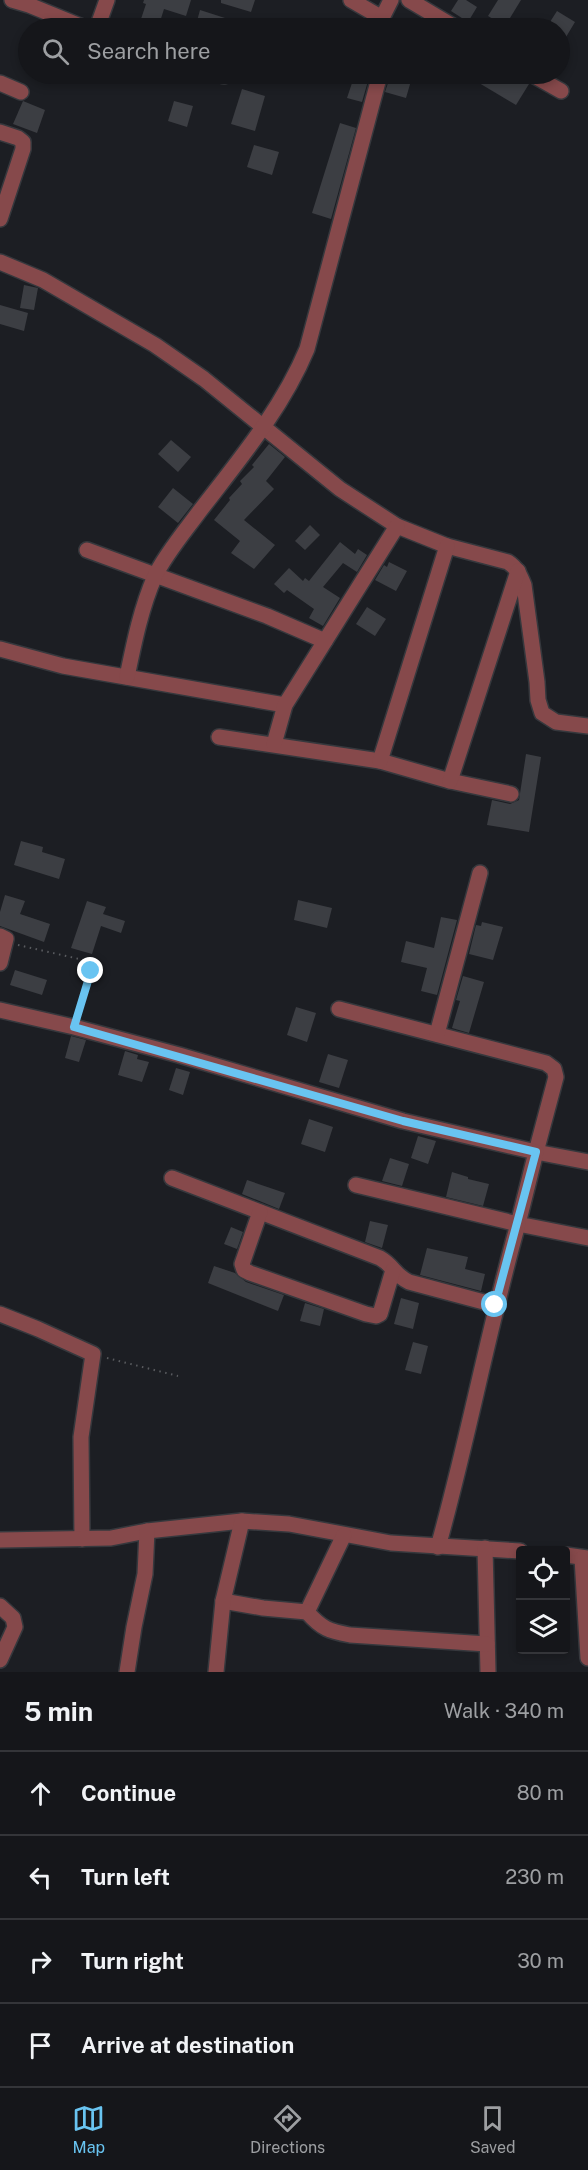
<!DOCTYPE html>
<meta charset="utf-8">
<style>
body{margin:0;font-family:"Public Sans",sans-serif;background:#1e1f23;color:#f1f3f6}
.controls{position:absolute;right:18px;bottom:18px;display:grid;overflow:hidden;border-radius:6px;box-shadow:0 3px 9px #0003}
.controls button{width:54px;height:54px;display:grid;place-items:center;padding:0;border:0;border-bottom:2px solid #343539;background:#15161a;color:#f1f3f6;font:30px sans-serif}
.stop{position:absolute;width:18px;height:18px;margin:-14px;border:4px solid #69c4f1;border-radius:50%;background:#fff}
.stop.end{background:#69c4f1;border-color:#fff;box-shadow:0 2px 6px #0008}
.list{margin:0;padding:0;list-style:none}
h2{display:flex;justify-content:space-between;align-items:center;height:78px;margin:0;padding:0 24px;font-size:26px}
h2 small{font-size:20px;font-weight:400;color:#9d9fa2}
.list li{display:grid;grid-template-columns:39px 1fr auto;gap:18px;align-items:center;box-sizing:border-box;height:84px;padding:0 24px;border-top:2px solid #343539}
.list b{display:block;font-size:22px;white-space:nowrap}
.list em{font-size:20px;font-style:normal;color:#9d9fa2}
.icon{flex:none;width:33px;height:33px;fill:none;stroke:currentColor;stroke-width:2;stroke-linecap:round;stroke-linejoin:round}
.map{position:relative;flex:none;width:588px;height:1672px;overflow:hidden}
.search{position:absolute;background:#15161a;box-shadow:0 3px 9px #0003;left:18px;right:18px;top:18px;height:66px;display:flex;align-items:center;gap:15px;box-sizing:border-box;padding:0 21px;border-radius:33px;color:#9d9fa2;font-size:22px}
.sheet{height:414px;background:#15161a}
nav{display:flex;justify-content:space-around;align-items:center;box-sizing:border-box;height:84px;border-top:2px solid #343539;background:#15161a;font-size:16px;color:#9d9fa2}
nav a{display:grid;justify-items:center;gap:3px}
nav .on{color:#69c4f1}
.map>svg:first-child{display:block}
.building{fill:#3c3e43}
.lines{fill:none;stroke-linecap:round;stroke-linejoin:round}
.minor-casing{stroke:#36383d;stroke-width:18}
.path{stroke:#595b5f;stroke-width:2;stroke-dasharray:1.5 4.5;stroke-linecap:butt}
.minor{stroke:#86494b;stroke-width:15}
.route{stroke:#69c4f1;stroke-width:8}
</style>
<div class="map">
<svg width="588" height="1672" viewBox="0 0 588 1672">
<rect width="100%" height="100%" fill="#1c1e23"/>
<!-- building -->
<g class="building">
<polygon points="144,0 191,0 186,16 164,9 158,28 138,28 146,4 143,3"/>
<polygon points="221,0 255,0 251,12 221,3"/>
<polygon points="458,0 466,0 477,7 468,22 451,11"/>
<polygon points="498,0 521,0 505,26 488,16"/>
<polygon points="200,10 225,18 221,28 197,21"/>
<polygon points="557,11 575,22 560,47 560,28 554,28 548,25"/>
<polygon points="355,74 370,74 362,102 347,98"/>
<polygon points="395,74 413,74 406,98 385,92 389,80 393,81"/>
<polygon points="464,74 519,74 529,84 516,105"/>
<polygon points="242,89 265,96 255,131 231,124"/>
<polygon points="23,101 45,110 37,133 13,124"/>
<polygon points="174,101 193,106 187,127 168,121"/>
<polygon points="340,123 356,128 331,219 312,213"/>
<polygon points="254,145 279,152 272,175 247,167"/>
<polygon points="24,285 38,288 34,310 20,308"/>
<polygon points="0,305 28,313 24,331 0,324"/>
<polygon points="171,440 191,457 178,472 158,454"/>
<polygon points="269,444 285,457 266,481 274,489 244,520 275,545 254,569 231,553 240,541 214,520 230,500 229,498 242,484 240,481 254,467 252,465"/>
<polygon points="173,488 193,504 178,523 158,507"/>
<polygon points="310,525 320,535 305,550 295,541"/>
<polygon points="340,542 355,554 358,549 367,555 357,572 343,563 323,587 340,598 323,626 309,618 314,609 287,590 284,593 274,584 289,568 303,581 305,578 309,581"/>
<polygon points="389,562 407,571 396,591 375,580 384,565 387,567"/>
<polygon points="367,607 386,619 375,636 356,624"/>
<polygon points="526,754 541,757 529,832 487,825 492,800 510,804 519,800"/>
<polygon points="21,841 43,847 42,852 65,859 59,879 14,865"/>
<polygon points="5,895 25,901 20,914 50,924 44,942 0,926 0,912"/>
<polygon points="298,900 332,908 327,928 294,920"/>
<polygon points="87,901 106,907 103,914 125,921 121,933 101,926 92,954 71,948"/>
<polygon points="441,917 457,920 437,995 421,991 427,968 401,962 406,941 434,948"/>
<polygon points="482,922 503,927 493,960 469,954 476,925 481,926"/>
<polygon points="15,970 47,980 42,995 10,985"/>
<polygon points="463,976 484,982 469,1033 452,1028 460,1001 456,1000"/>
<polygon points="296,1007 316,1013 307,1042 287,1035"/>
<polygon points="71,1036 86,1040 79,1062 65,1058"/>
<polygon points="125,1051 138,1055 137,1059 149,1062 142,1082 118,1075"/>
<polygon points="328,1054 348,1060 339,1088 319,1082"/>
<polygon points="176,1068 190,1072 183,1095 169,1090"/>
<polygon points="309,1119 333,1127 325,1152 301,1144"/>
<polygon points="418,1136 436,1141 428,1164 411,1158"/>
<polygon points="390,1158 409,1164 402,1186 382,1181"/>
<polygon points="452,1172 468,1177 468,1179 489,1184 483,1206 446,1197"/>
<polygon points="247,1180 285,1193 279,1209 242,1194"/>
<polygon points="370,1221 388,1225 382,1248 365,1242"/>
<polygon points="231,1227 243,1232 237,1249 224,1244"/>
<polygon points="427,1248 468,1257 465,1269 485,1274 481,1291 420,1275"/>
<polygon points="214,1266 235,1273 246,1282 284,1295 278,1311 208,1283"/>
<polygon points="401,1298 419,1303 413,1329 394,1324"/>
<polygon points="305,1303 324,1309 320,1326 300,1321"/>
<polygon points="413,1342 428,1346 421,1374 405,1370"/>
</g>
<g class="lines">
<defs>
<g id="minor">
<polyline points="12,0 29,5 85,28"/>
<polyline points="351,0 382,18 385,28"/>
<polyline points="409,0 456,28"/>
<polyline points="382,18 391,0"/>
<polyline points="97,28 107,0"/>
<polyline points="218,74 224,76"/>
<polyline points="531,74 561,91"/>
<polyline points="0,83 21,92"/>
<polyline points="0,132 18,138 23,142 23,149 0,219"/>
<path d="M0,262L43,280L155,345L204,379L340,489L397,526L447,546L508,562C517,568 520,575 524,585L537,682L538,700L542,713L556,722L588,726"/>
<polyline points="87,550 267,616 325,641"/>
<polyline points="0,649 63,666 285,705"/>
<path d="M127,677C134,643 141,608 155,576C165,555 185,531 199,512C239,460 282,409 307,349L380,74"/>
<polyline points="219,737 380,761 450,781 511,794"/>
<polyline points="274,744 285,705 397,526"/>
<polyline points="380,761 447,546"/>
<polyline points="450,781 518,571"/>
<polyline points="0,936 6,939 0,963"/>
<polyline points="339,1009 546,1063 554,1069 556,1077 536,1152 588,1162"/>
<polyline points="0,1010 74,1027 179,1055 403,1121 536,1152 518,1224 588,1238"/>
<polyline points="437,1034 480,873"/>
<path d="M172,1178L380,1258C394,1266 394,1275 409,1282L495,1305"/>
<path d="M356,1185L518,1224C488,1331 468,1440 438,1547"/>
<polyline points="260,1212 242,1264 244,1270 250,1273 366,1314 376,1316 380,1314 393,1270"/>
<polyline points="0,1314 38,1329 93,1354 81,1437 82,1539"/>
<polyline points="0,1540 111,1538 147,1531 242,1521 289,1524 391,1543 520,1551"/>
<polyline points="485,1548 488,1672"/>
<polyline points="566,1555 588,1558"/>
<polyline points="582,1558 588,1658"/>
<polyline points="223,1601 263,1608 307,1612 344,1535"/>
<polyline points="0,1606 13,1618 15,1627 0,1660"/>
<path d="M307,1612C322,1629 329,1631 350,1635L487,1644"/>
<polyline points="127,1672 134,1627 145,1574 147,1531"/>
<polyline points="216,1672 223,1601 242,1521"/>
</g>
</defs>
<!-- minor casing -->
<use href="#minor" class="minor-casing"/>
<!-- path -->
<g class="path">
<polyline points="18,945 88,961 91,971 78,1012"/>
<polyline points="107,1358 178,1376"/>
</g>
<!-- minor -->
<use href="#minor" class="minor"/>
</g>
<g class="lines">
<!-- route -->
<polyline class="route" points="91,971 74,1027 403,1121 536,1152 495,1305"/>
</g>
</svg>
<div class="controls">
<button><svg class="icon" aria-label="locate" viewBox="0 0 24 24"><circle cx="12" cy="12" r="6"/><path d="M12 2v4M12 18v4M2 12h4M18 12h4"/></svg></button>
<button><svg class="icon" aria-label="layers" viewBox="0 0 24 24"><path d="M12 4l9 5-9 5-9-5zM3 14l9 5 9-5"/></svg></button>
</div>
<div class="stop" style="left:495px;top:1305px"></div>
<div class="stop end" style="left:91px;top:971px"></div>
<div class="search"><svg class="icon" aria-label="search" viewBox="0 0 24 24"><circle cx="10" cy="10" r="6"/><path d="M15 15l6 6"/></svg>Search here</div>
</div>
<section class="sheet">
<h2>5 min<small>Walk · 340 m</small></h2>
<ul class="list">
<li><svg class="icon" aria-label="ahead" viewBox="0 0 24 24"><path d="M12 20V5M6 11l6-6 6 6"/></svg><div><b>Continue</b></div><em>80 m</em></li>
<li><svg class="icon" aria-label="left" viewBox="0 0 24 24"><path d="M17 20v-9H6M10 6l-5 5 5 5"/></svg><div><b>Turn left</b></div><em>230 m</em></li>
<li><svg class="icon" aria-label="right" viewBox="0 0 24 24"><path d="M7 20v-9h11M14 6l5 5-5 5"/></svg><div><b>Turn right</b></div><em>30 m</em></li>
<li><svg class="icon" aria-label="arrive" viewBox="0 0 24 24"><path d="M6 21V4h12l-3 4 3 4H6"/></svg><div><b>Arrive at destination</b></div></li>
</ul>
</section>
<nav>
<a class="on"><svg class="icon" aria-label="map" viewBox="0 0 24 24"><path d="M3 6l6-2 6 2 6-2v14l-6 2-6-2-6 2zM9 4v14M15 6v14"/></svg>Map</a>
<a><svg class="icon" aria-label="directions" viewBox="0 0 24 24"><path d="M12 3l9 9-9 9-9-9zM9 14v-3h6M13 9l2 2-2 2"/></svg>Directions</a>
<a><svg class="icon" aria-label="saved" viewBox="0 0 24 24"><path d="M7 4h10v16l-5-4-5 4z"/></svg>Saved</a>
</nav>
